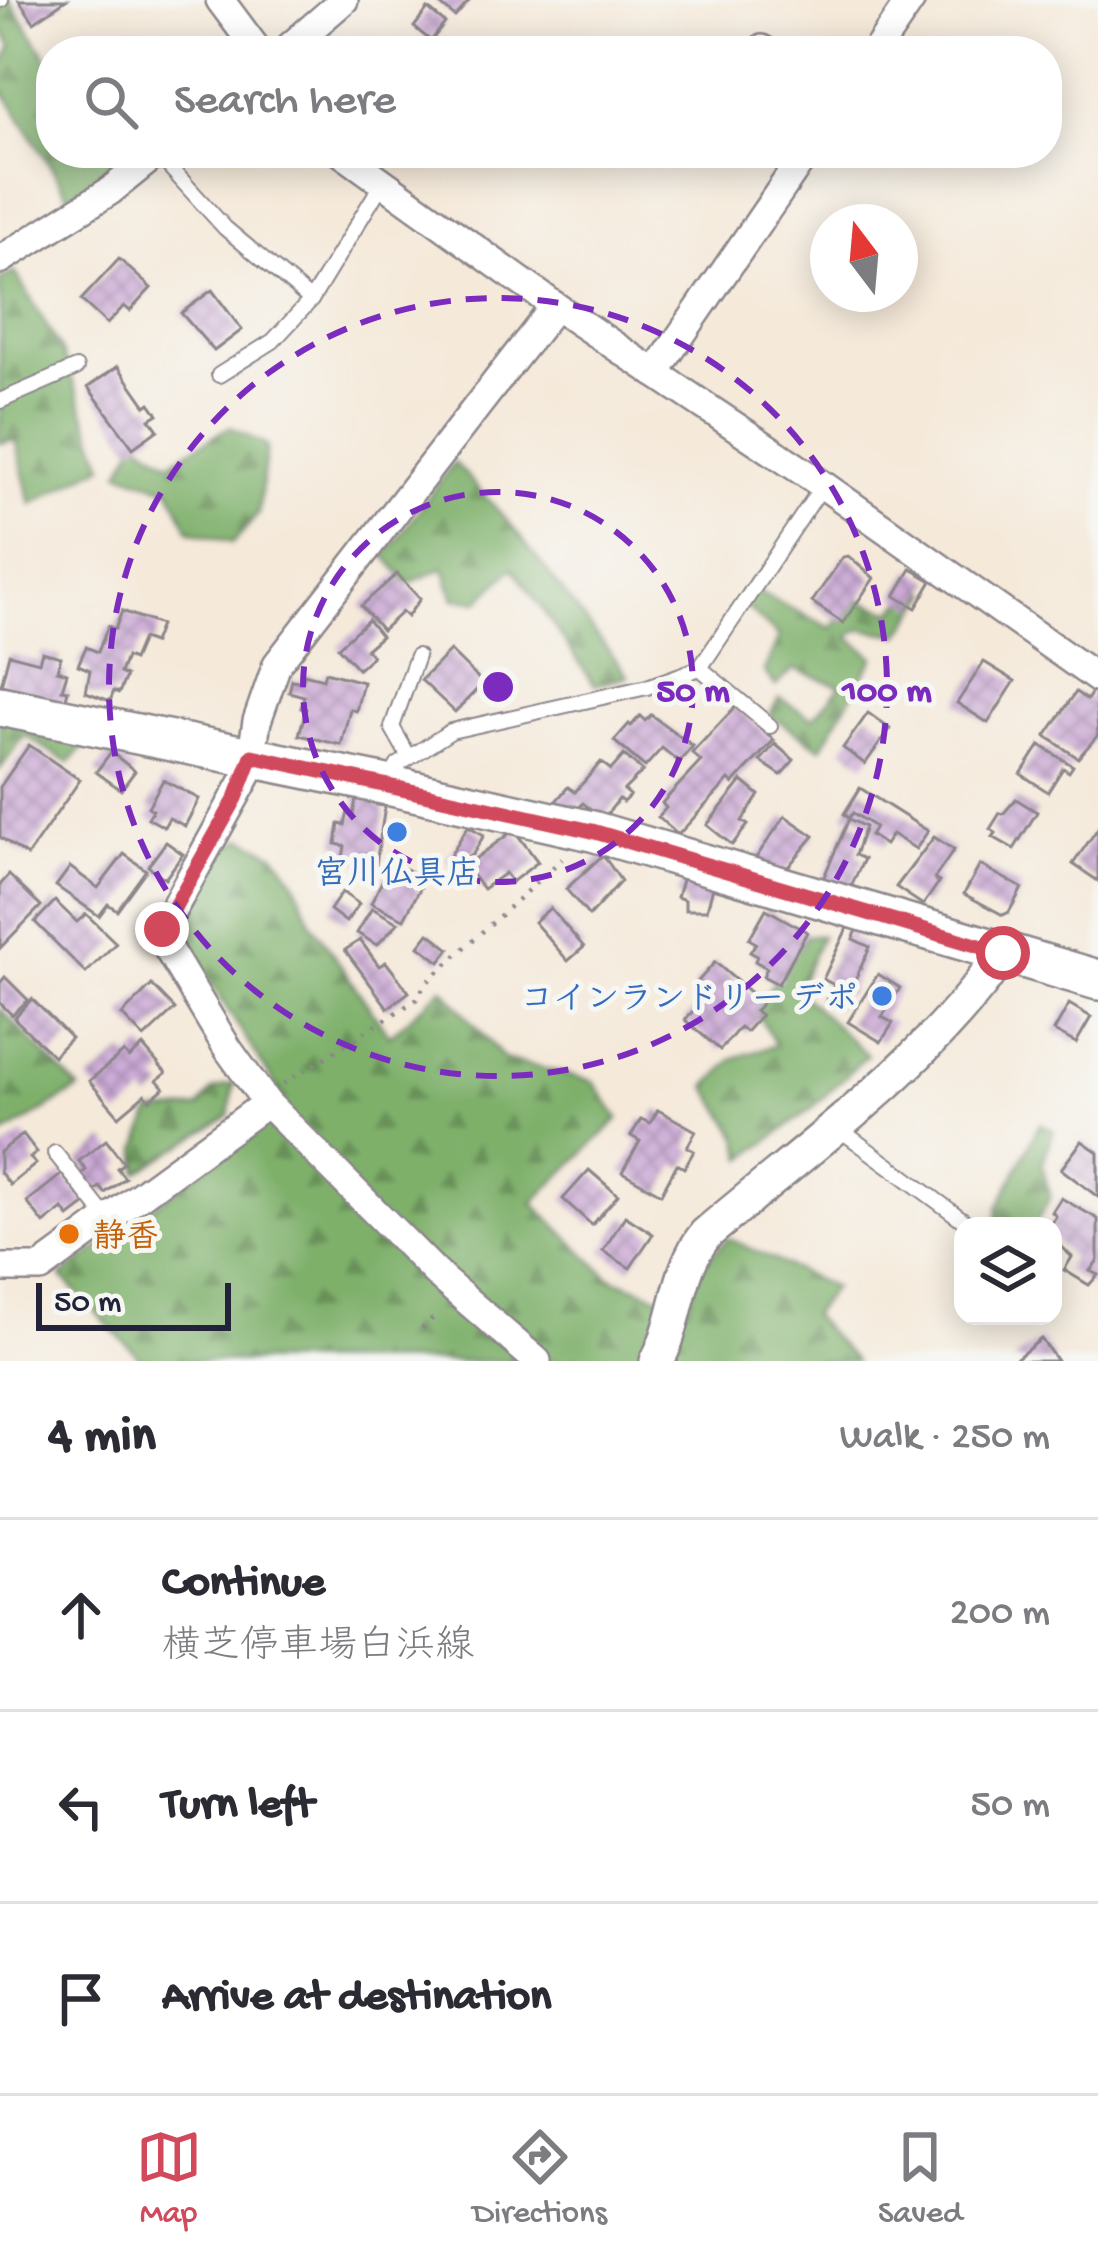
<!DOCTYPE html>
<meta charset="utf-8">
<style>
body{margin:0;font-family:"Gochi Hand","Klee One",sans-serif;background:#f2f2f3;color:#2b2b33}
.controls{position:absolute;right:36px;bottom:36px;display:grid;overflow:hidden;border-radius:24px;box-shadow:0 6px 30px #0003}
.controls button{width:108px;height:108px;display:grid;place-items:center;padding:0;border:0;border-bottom:3px solid #e1e1e2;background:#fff;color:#2b2b33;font:60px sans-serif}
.compass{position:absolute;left:810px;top:204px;width:108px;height:108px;border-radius:50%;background:#fff;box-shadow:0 6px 30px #0003;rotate:344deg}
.scale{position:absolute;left:36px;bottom:30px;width:195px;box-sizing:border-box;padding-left:12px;border:6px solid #22223b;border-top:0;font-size:33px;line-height:42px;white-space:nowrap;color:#22223b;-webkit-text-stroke:9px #f6f6f2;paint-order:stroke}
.stop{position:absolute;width:36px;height:36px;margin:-27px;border:9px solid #d1495b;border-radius:50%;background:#fff}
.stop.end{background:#d1495b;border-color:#fff;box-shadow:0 3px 12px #0008}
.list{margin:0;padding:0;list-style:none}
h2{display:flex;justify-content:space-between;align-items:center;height:156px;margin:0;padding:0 48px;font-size:51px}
h2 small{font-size:39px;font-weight:400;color:#7c7c81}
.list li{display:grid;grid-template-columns:78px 1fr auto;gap:36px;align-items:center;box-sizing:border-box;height:192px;padding:0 48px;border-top:3px solid #e1e1e2}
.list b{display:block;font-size:45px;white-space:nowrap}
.list p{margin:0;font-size:39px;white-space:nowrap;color:#7c7c81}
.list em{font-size:39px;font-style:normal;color:#7c7c81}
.icon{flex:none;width:66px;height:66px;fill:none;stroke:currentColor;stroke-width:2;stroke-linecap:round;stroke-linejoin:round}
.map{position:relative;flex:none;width:1098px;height:1361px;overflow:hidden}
.search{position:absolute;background:#fff;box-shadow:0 6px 30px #0003;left:36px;right:36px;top:36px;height:132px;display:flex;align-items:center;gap:30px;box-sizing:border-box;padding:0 42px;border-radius:48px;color:#7c7c81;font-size:45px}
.sheet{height:732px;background:#fff}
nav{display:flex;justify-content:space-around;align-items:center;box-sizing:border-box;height:168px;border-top:3px solid #e1e1e2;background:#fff;font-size:33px;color:#7c7c81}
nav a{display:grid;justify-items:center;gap:6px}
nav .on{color:#d1495b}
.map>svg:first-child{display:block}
.forest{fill:url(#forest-firs);stroke:#506953;stroke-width:3}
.building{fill:url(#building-cross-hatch)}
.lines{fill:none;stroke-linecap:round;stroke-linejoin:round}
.service-casing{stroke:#8c868a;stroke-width:18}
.minor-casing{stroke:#8c868a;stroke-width:32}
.tertiary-casing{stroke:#8c868a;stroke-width:38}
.secondary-casing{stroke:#8c868a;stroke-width:44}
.path{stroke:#8c868a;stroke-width:4.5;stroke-dasharray:3 9;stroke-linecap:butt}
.service{stroke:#fff;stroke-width:14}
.minor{stroke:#fff;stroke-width:27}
.tertiary{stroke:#fff;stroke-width:33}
.secondary{stroke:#fff;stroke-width:39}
.route{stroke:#d1495b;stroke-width:15}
.ring{fill:none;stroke:#7b2cbf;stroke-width:6;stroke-dasharray:21 15}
.shop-dot{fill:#3f7fe0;stroke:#f6f6f2;stroke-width:4.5}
.food-dot{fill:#e8710a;stroke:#f6f6f2;stroke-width:4.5}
.labels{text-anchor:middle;stroke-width:10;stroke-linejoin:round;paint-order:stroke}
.shop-label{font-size:33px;font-weight:bold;fill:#366cbe;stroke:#f6f6f2}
.food-label{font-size:33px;font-weight:bold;fill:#c56008;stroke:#f6f6f2;text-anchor:start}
.centre{fill:#7b2cbf;stroke:#f6f6f2;stroke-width:6}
.ring-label{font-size:36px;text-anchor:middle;font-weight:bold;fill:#7b2cbf;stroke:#f6f6f2;stroke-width:10;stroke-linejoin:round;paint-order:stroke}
</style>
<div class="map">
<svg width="1098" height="1361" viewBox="0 0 1098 1361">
<defs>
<pattern id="forest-firs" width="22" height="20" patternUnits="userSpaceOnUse" patternTransform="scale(3)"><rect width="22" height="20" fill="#7eb06b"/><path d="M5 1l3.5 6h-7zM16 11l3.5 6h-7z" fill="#678f59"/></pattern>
<pattern id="building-cross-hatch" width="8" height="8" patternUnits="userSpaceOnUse" patternTransform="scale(3)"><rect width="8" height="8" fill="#ccaad6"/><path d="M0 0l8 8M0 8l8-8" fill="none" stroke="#a58aaf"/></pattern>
</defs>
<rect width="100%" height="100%" fill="#f6f6f2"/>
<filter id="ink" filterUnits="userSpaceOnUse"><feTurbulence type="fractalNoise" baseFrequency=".00833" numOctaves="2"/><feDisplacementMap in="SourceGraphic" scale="24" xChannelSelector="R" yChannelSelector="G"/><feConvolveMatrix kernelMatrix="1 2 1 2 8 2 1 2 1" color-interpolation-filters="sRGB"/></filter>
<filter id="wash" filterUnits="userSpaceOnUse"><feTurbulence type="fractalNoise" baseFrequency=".004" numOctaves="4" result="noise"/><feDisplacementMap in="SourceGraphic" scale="48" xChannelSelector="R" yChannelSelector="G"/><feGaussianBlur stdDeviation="2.7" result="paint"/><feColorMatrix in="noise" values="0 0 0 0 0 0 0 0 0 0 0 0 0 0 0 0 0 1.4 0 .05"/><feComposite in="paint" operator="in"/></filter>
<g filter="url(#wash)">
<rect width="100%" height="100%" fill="#f5e9d9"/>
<!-- forest -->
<g class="forest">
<polygon points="10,0 51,64 51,153 108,153 115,164 98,186 69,196 0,85 0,66 12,47 0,24 0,8"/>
<polygon points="15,272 62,352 104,465 31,504 16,440 0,443 0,279"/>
<polygon points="230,427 267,446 258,514 233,543 189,530 170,489 120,472 137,440 170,462"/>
<polygon points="454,462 511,525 628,676 595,685 513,568 479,601 454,599 444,568 409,583 385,556"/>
<polygon points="917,586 929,593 900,635 861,629 849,637 874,657 821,748 770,715 779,698 813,718 841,686 794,669 776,686 764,671 779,637 744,605 754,591 832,628 855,599 893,612"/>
<polygon points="0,713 94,735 69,763 25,735 0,769"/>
<polygon points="243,838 275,854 295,881 311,922 389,1036 443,988 504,1059 593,1081 619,1118 533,1203 609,1277 688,1307 698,1268 728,1238 833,1288 811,1315 855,1361 143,1361 61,1276 269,1120 277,1088 173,923 213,858"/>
<polygon points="806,936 821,936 797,990 867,1055 811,1109 744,1159 739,1137 707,1087 734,1058 776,1045 755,1010"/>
<polygon points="0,1009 79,1089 0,1137"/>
<polygon points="234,1083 229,1116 139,1172 138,1150 151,1113 199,1108 213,1090"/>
<polygon points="1040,1123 1054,1131 1042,1164 1050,1198 1034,1226 996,1226 998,1208"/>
</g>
<g id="blocks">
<!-- building -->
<g class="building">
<polygon points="19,0 66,0 34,22"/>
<polygon points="435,0 470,0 455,17"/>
<polygon points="428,9 445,23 431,41 414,27"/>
<polygon points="119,259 151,288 130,311 124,306 107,324 81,300"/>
<polygon points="212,290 242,330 214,351 181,313"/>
<polygon points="118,366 146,406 150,403 158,414 150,419 158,430 133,448 88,387"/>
<polygon points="848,556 874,578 843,623 812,602 843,557"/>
<polygon points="911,569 932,581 916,608 895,596"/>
<polygon points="397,574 420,599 407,617 402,612 382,630 361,606"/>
<polygon points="122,611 160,625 153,643 142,639 133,660 126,657 120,673 126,676 119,693 114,691 110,701 86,692 90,670 78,665 86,647 98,652 108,626 115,629"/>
<polygon points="368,620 381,636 366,649 372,656 358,669 338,647"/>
<polygon points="450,651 483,683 455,712 421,680"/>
<polygon points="42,652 61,657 57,670 67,673 62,689 68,690 65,702 1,685 9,654 39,662"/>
<polygon points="984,662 1015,681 988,723 957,703"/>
<polygon points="325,672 363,682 356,711 350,709 341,745 299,735 306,709 301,708 304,696 289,692 292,680 302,682 304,674 323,679"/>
<polygon points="1095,687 1098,735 1078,758 1046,736 1076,692 1087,700"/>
<polygon points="736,706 774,740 733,784 729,780 678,835 658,817 666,808 662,803 701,761 692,753"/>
<polygon points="868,713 890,729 865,764 843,748"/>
<polygon points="651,715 693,746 679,762 662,748 645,767 614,741 629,724 631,726 640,716 645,721"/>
<polygon points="775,744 794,760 781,775 760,761"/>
<polygon points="29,745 80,780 27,856 0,837 0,787"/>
<polygon points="1040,745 1073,766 1069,772 1063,768 1048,792 1021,774"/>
<polygon points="111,752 135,771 121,790 96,772"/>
<polygon points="624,755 643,771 624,790 630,795 623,802 619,799 603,819 583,803 573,815 556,801 568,787 575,792 601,762 611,770"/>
<polygon points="163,780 199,799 185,826 169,818 164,827 148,818 153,810 148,807"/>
<polygon points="742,781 759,795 742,821 748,825 732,845 707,825"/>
<polygon points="860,788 928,831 916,849 892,834 885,845 870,835 875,827 853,813 849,818 844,814"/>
<polygon points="357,794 379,797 377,805 385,806 376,864 343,858 345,846 336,844 339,824 345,825 348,812 353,815"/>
<polygon points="1016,799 1037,812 1014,849 993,837 996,833 990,829 1000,813 1003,814"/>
<polygon points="785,816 814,836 783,873 753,862"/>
<polygon points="849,819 865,827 855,855 864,859 849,891 823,879"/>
<polygon points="468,826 484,835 473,854 457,864 448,859"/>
<polygon points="1098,828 1098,881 1073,864"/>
<polygon points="514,830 538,862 512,882 505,873 483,889 465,866"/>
<polygon points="934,837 954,850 934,879 939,882 923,905 896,887"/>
<polygon points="166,842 183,854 165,879 148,866"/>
<polygon points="124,854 146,870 117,910 108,904 99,916 56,886 70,867 98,888"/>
<polygon points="603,855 621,881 589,916 566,889"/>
<polygon points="392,862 425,879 404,919 371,903"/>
<polygon points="980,865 1022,888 1009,912 1003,915 964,894"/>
<polygon points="9,875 41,906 0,948 0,885"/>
<polygon points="683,876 714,883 707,910 685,910 685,900 677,897"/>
<polygon points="342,892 359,904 346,922 330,910"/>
<polygon points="55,901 77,922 86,914 116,943 86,973 35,922"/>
<polygon points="372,908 398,923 377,945 357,933"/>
<polygon points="550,908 584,947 568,961 534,922"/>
<polygon points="766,909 807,932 778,984 763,976 767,968 755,961 757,956 750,952 756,943 749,939"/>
<polygon points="849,924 858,928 853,939 870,947 848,995 843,993 836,1007 826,1002 834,985 823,979"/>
<polygon points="429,933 450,949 440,962 419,946"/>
<polygon points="360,940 379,966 386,962 409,992 388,1008 345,950"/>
<polygon points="715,962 762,1003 755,1011 761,1015 746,1032 740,1027 720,1050 685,1020 705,998 693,987"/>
<polygon points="878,974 900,988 882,1017 893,1023 881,1042 848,1022"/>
<polygon points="5,977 28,1000 12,1015 0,1003 0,983"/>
<polygon points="152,985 175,1009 144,1038 122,1015"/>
<polygon points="32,999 71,1038 53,1056 14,1018"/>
<polygon points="1069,1004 1091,1017 1076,1043 1054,1031"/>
<polygon points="143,1046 166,1073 157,1080 164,1088 150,1100 145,1094 119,1116 89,1081 124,1052 129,1058"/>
<polygon points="658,1110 696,1131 687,1147 694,1151 684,1168 677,1164 661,1194 622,1172 640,1141 631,1136 641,1119 650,1123"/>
<polygon points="23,1134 37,1152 30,1158 36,1164 10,1185 0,1172 0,1152"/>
<polygon points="106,1140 124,1163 117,1168 125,1178 105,1193 100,1187 94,1191 81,1174 86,1170 79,1161"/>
<polygon points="1082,1141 1098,1152 1098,1197 1061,1169"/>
<polygon points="589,1170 618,1195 592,1225 563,1199"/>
<polygon points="62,1174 86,1204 69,1217 63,1209 44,1224 27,1202"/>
<polygon points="1061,1198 1098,1219 1098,1260 1090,1271 1098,1275 1089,1285 1064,1270 1072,1257 1053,1238 1050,1226 1056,1216 1052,1212"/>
<polygon points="625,1216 653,1234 630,1268 603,1251"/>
<polygon points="1041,1339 1057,1361 1013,1361"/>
</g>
</g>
</g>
<g filter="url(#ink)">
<use href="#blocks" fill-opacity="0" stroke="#8c868a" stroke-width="3"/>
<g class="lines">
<defs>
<g id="service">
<polyline points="0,0 1,0"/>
<polyline points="157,153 225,228 311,300"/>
<polyline points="219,375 273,341 311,300 383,182"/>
<polyline points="0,401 76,368"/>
<polyline points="700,668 770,726"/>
<polyline points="409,757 392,727 417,656"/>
<polyline points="389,781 398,765 451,731 647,687 700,668 823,485"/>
<polyline points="838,1128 971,1226"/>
<polyline points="55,1153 108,1220"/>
</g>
<g id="minor">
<polyline points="220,0 258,51"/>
<polyline points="762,49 765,51"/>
<polyline points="285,51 344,0"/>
<polyline points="876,51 911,0"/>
<polyline points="342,153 555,306 823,485 1098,679"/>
<polyline points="0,260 110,191 157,153"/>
<polyline points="655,373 806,153"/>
<polyline points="0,1268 41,1268 267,1103"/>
<polyline points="537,1361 442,1279 267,1103 228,1049 165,944 162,929 249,772 257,721 277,664 555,306"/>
</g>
<path id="tertiary" d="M657,1361C679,1320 676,1271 706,1234C806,1149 930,1062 1003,953"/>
<polyline id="secondary" points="0,706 387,785 592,831 1098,980"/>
</defs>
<!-- service casing -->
<use href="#service" class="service-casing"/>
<!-- minor casing -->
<use href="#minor" class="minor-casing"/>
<!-- tertiary casing -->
<use href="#tertiary" class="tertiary-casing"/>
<!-- secondary casing -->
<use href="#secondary" class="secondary-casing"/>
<!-- path -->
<g class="path">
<polyline points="283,1084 416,1000 426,983 562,859"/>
<polyline points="422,1329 439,1312"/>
</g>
<!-- service -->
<use href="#service" class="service"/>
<!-- minor -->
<use href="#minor" class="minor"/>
<!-- tertiary -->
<use href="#tertiary" class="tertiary"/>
<!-- secondary -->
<use href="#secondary" class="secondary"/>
</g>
</g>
<g class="lines" filter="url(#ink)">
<!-- route -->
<polyline class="route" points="162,929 236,798 252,756 592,831 1003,953"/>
</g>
<!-- distance rings -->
<g class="ring">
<circle cx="498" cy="687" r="195"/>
<circle cx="498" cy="687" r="389"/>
</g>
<!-- markers -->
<g class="shop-dot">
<circle cx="397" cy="832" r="12"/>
<circle cx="882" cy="996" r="12"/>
</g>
<circle class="food-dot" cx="69" cy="1234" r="12"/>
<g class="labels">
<!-- shop labels -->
<g class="shop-label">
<text x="397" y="883">宮川仏具店</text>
<text x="858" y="1008" text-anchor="end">コインランドリー デポ</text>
</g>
<!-- food labels -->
<g class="food-label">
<text x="93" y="1246">静香</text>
</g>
</g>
<circle cx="498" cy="687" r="18" class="centre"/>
<g class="ring-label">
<text x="693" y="700">50 m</text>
<text x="887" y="700">100 m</text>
</g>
</svg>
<div class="controls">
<button><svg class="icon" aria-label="layers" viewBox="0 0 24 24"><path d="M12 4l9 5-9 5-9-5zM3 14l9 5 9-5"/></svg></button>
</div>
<svg class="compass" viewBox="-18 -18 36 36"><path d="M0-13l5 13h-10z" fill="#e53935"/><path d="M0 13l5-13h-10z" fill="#7c7c81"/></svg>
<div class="scale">50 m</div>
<div class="stop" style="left:1003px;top:953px"></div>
<div class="stop end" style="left:162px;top:929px"></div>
<div class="search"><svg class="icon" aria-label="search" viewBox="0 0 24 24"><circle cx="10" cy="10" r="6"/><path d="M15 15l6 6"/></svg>Search here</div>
</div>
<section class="sheet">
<h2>4 min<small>Walk · 250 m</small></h2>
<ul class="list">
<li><svg class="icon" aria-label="ahead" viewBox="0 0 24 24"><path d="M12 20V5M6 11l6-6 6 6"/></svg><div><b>Continue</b><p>横芝停車場白浜線</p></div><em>200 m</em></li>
<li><svg class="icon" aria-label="left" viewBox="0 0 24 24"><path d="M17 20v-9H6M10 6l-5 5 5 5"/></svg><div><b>Turn left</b></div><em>50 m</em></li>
<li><svg class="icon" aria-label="arrive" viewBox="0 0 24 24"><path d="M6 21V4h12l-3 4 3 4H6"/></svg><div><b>Arrive at destination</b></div></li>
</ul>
</section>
<nav>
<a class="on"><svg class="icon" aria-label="map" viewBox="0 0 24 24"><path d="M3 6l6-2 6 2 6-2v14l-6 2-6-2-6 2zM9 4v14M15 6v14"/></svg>Map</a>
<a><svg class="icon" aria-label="directions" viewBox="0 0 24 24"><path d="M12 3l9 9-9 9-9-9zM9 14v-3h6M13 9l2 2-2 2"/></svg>Directions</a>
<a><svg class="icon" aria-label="saved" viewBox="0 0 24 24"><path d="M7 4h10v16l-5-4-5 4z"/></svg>Saved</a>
</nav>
